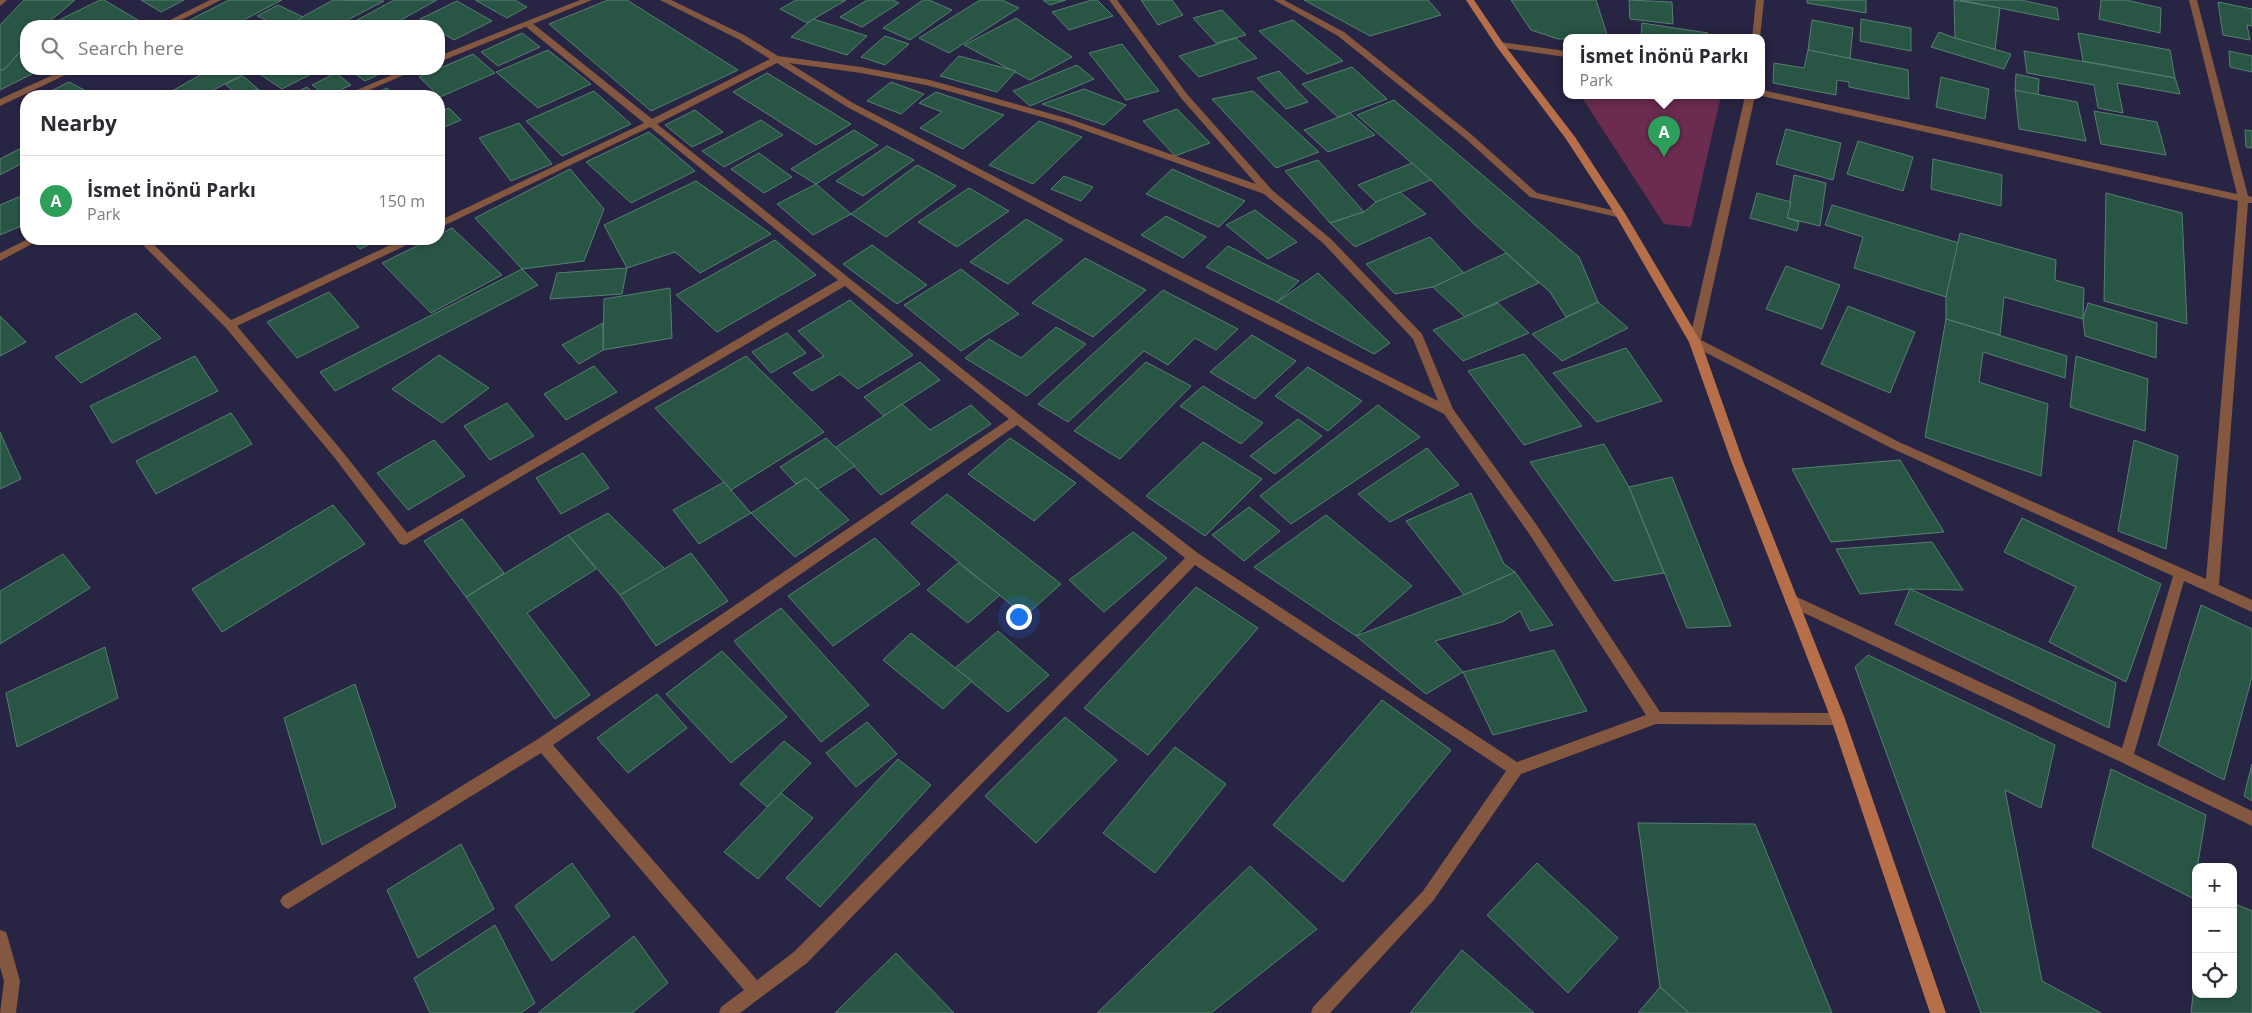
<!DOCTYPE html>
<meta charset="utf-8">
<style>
body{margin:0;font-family:"Open Sans",sans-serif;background:#f7f7f7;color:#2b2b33}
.controls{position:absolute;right:15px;bottom:15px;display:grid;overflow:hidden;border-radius:10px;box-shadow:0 1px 4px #0004}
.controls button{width:45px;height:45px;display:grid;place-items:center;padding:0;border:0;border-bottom:1px solid #e1e1e2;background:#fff;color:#2b2b33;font:25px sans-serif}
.you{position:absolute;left:1018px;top:616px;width:18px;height:18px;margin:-12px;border:4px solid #fff;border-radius:50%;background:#1a73e8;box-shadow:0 0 0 8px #1a73e833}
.badge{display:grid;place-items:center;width:32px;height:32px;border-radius:50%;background:#1a73e8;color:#fff;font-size:16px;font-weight:700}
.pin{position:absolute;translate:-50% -41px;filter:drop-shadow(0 1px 2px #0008)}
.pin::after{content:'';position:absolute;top:26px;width:18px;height:15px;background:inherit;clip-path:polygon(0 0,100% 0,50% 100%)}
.popup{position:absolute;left:1563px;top:34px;width:202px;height:65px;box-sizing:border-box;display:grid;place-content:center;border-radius:10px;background:#fff;filter:drop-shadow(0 1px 4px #0005);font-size:16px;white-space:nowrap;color:#7c7c81}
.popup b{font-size:19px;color:#2b2b33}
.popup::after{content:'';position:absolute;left:50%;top:100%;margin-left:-10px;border:10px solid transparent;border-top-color:#fff}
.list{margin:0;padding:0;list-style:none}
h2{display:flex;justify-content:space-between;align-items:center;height:65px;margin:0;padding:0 20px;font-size:21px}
h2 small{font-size:16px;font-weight:400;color:#7c7c81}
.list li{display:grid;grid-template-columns:32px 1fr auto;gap:15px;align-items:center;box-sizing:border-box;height:90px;padding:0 20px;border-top:1px solid #e1e1e2}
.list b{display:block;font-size:19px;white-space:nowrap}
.list p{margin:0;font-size:16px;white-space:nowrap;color:#7c7c81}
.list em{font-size:16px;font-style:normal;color:#7c7c81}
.icon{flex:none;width:28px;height:28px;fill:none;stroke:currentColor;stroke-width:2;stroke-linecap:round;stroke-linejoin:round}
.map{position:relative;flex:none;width:2252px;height:1013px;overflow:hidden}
.search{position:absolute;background:#fff;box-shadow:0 1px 4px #0004;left:20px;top:20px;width:425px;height:55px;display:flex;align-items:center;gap:12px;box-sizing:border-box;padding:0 18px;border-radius:20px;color:#7c7c81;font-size:19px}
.panel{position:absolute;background:#fff;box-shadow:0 1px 4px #0004;left:20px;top:90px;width:425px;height:155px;border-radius:20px}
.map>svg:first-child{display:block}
.green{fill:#6b2c4f}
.building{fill:#295545;stroke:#548170}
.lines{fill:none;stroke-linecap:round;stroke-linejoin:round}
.minor{fill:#845740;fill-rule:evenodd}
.tertiary{fill:#845740;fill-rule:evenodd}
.secondary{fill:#b76f49;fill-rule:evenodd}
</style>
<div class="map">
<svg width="2252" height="1013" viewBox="0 0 2252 1013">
<rect width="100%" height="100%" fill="#282443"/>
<!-- green -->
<polygon class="green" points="1581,96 1721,96 1691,227 1664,224"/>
<!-- building -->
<g class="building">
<polygon points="24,0 75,0 44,26 26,26 26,45 4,70 0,70 0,25"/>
<polygon points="100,0 104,0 138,20 125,26 47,26"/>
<polygon points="141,0 184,0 161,12"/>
<polygon points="229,0 282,0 232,26 178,26"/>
<polygon points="333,0 384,1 336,26 286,26"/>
<polygon points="394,0 437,0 390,26 346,26"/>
<polygon points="475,0 515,0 527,7 507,18"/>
<polygon points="608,0 627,0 738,70 651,111 549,24"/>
<polygon points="796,0 846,0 807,23 780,9"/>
<polygon points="867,0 893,0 899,3 862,27 840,17"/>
<polygon points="923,0 929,0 952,10 910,40 883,28"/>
<polygon points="980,0 1002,0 1019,8 949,53 919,38"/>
<polygon points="1043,0 1066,0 1050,5"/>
<polygon points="1092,0 1097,0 1113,16 1069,30 1052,12"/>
<polygon points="1141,0 1172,0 1183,15 1158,25"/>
<polygon points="1304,0 1428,0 1441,15 1370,36"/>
<polygon points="1511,0 1596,0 1608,38 1558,39 1531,30"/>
<polygon points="1629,0 1672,2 1673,24 1630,19"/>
<polygon points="1807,0 1866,0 1866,13 1807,3"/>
<polygon points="1954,0 2000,8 1995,50 1955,38"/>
<polygon points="1960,0 2021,0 2057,8 2059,20"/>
<polygon points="2101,0 2126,0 2161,8 2160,33 2099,19"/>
<polygon points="457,1 492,21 454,40 439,31 439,26 431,26 420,19"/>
<polygon points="2218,2 2252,9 2252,26 2247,25 2250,40 2223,35"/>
<polygon points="278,5 303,17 286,26 279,26 257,16"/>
<polygon points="1222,10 1246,35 1216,43 1193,18"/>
<polygon points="1016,18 1072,57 1030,80 964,45"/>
<polygon points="813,19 867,36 847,55 791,37"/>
<polygon points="1861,19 1911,28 1911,51 1860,41"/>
<polygon points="1293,20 1343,61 1307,74 1259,31"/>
<polygon points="1812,20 1853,28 1850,59 1808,50"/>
<polygon points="1642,23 1708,33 1707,38 1641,38"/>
<polygon points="1939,32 1955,38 2011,54 2004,69 1931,47"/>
<polygon points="522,33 540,47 498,66 481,52"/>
<polygon points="2078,33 2170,50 2175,78 2083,61"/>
<polygon points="885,36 909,44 885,65 861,57"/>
<polygon points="1236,38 1257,58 1199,77 1179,56"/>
<polygon points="1122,44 1159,91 1126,100 1089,53"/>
<polygon points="26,45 26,69 42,69 0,90 0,70 4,70"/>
<polygon points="548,50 591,84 538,108 496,72"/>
<polygon points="1808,50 1908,70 1909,99 1849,87 1849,82 1837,80 1836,95 1773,83 1774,63 1804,68"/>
<polygon points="2024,51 2175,78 2180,94 2117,83 2123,113 2098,108 2094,85 2027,73"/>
<polygon points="2229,51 2252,56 2252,72 2230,67"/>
<polygon points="473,54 495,73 440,97 419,77"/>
<polygon points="959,56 1016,71 997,92 940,76"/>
<polygon points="1077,65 1094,79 1030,106 1013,91"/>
<polygon points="1352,67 1387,99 1338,117 1302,84"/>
<polygon points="211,69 253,69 202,96 163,96"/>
<polygon points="252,69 321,69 282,89"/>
<polygon points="348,69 389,69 365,81"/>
<polygon points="1279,71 1308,102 1286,109 1257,78"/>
<polygon points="336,73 351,85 327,96 312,85"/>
<polygon points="767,73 851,124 816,145 733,92"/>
<polygon points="2016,74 2039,79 2038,96 2015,90"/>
<polygon points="243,76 258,89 239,96 225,84"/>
<polygon points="1941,77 1989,89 1985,119 1936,107"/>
<polygon points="69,82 96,96 41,96"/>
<polygon points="891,82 924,94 901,114 867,101"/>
<polygon points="307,87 317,96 287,96"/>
<polygon points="387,88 396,96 369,96"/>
<polygon points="258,89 266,96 242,96"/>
<polygon points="1084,89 1126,105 1104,125 1042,104"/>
<polygon points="2015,90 2077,102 2086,141 2019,129"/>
<polygon points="594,91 631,124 562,156 526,121"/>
<polygon points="1253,91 1319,152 1276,168 1212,99"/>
<polygon points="936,92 1004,115 963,149 920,128 942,112 919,103"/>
<polygon points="1394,100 1579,257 1598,302 1566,317 1550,292 1474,224 1431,180 1357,115"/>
<polygon points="449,108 461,120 442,128 439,124 439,112"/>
<polygon points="1177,109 1210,143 1175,156 1143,121"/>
<polygon points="695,110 723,132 692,147 665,125"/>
<polygon points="2094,111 2157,122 2166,155 2101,144"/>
<polygon points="1350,113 1375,135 1328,152 1304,130"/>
<polygon points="761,120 783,135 724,167 702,151"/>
<polygon points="1039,121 1082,137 1033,184 989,165"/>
<polygon points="519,123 552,164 511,181 479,138"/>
<polygon points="1786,129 1841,143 1833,180 1776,164"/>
<polygon points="854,130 878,145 816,184 791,169"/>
<polygon points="2245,130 2252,131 2252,148 2246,147"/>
<polygon points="649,132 695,171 631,203 586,162"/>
<polygon points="1858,141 1913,157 1903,191 1847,174"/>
<polygon points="887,146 914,160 863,196 836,181"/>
<polygon points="23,147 26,150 26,161 0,175 0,159"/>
<polygon points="759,153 792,177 764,193 731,169"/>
<polygon points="1933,159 2002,175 2001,206 1931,189"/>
<polygon points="1318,160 1364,212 1330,223 1285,171"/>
<polygon points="1412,163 1431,180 1376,202 1358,185"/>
<polygon points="917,165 956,186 886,237 851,214"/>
<polygon points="570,169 604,209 584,261 522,269 475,218"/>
<polygon points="1172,169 1245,201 1219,227 1146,194"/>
<polygon points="1794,175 1826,183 1820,226 1787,218"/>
<polygon points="1064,176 1093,187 1081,201 1051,189"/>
<polygon points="696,181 771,234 700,273 675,252 627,268 604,225"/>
<polygon points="816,184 851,214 813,235 777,204"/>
<polygon points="969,188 1009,211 957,247 918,222"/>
<polygon points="1400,192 1426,214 1355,247 1330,223 1364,212 1376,202"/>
<polygon points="1757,193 1791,202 1787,218 1799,222 1797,231 1750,218"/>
<polygon points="2106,193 2182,213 2187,324 2104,301"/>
<polygon points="21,196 26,203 26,224 0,235 0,205"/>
<polygon points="1832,205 1959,243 1946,297 1854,268 1863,237 1825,225"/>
<polygon points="1255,210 1297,242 1268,259 1226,225"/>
<polygon points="1166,216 1206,237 1183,258 1141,235"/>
<polygon points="1026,219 1063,240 1008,284 970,262"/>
<polygon points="452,228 502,275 431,313 382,263 431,239 439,239 439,235"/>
<polygon points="1960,233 2056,260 2055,280 2084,288 2083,319 2004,297 2000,335 1946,319 1946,297"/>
<polygon points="1430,237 1464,273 1433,287 1395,294 1366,264"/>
<polygon points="350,239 380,239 360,249"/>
<polygon points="775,240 816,275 717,332 676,295"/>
<polygon points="872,245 927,285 897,304 843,264"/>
<polygon points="1228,246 1299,281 1277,302 1206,267"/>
<polygon points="1506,253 1539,283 1465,317 1433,287"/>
<polygon points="1085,258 1146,290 1093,337 1032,303"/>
<polygon points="1786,266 1840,285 1822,329 1766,309"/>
<polygon points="627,268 622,294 550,299 557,273"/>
<polygon points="522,269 538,285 335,391 320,372"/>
<polygon points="961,269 1019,314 961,351 904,305"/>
<polygon points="1318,273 1390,343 1374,354 1277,302"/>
<polygon points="670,288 672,338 603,350 604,299"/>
<polygon points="1163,290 1238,329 1216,350 1195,338 1168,365 1144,351 1068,422 1038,404"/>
<polygon points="329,292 359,327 297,358 267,322"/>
<polygon points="850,300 913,355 858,389 840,374 812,391 793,373 824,356 798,331"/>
<polygon points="1598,302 1628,328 1562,361 1532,334"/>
<polygon points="1498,303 1529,333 1463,361 1433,330"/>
<polygon points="2088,303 2157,323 2156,358 2085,336 2083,319"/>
<polygon points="1848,306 1915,332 1890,393 1821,364"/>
<polygon points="136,313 161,338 81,383 55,357"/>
<polygon points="0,316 26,342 0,356"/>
<polygon points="1946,319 2067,356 2065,378 1983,352 1979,382 2048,404 2041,476 1925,437"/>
<polygon points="603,323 603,350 579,364 562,345"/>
<polygon points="1056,327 1086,344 1027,396 965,358 989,339 1021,358"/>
<polygon points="787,333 806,353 771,373 752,352"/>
<polygon points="1252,335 1296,361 1255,399 1210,372"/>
<polygon points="1626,348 1662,401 1597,422 1553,373"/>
<polygon points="1524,354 1582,426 1524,445 1468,371"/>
<polygon points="439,355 489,388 442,423 392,389"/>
<polygon points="195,356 218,391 112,443 90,406"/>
<polygon points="746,356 824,432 731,490 655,408"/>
<polygon points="2076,356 2148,379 2145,431 2070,407"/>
<polygon points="920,362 940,380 884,416 864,397"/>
<polygon points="1146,362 1191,386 1120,459 1074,431"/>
<polygon points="594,366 617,392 566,420 544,394"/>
<polygon points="1308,367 1362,401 1328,431 1275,396"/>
<polygon points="1203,386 1263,423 1241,444 1180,406"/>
<polygon points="507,403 534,436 490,460 464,426"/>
<polygon points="902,404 930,430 971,405 991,424 881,495 836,447"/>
<polygon points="1378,405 1420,437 1291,524 1260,496"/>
<polygon points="231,413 252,444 156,494 136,461"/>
<polygon points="1298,419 1322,436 1275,474 1250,456"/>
<polygon points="0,432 21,479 0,489"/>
<polygon points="826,438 855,466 818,489 806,478 796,484 780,467"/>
<polygon points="1010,438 1076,483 1034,521 968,474"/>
<polygon points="434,440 465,476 408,510 377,473"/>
<polygon points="2134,440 2178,456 2166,549 2118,531"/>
<polygon points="1203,442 1262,479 1205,536 1146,496"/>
<polygon points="1604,444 1629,487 1664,573 1614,581 1530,462"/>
<polygon points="1427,448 1459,485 1390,522 1358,494"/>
<polygon points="583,453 609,488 561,514 536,478"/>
<polygon points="1900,460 1944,532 1831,542 1792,469"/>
<polygon points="1672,477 1731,626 1687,628 1629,487"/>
<polygon points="806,478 849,520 795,557 751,513"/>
<polygon points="724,482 751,513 699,544 673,510"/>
<polygon points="1471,493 1504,564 1515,572 1464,595 1406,521"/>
<polygon points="947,494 1061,584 1025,616 911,523"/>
<polygon points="333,505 365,544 222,632 192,589"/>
<polygon points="1249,507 1280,531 1244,561 1212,535"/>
<polygon points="608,513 665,569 620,595 568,535"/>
<polygon points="1326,515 1412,586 1356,636 1254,567"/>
<polygon points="2022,518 2161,584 2126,682 2049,642 2076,587 2004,552"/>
<polygon points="462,519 504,573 466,597 424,541"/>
<polygon points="1133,532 1167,558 1104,612 1069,580"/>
<polygon points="568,535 596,569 527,613 590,695 555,719 466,597"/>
<polygon points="875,538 920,584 833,646 788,596"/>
<polygon points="1932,542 1963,590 1910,589 1860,594 1836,549"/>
<polygon points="691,553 728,601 656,646 620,595"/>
<polygon points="63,554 90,588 0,644 0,591"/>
<polygon points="958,563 1000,595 968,623 927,590"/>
<polygon points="1515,572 1553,625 1530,631 1520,611 1502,622 1435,641 1463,672 1426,694 1356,636 1464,595"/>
<polygon points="1196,587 1258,628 1148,755 1084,708"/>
<polygon points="1910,589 2116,683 2109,728 1895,624"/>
<polygon points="2201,605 2252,629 2252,677 2224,780 2158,745"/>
<polygon points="781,608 869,705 821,742 734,641"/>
<polygon points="998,631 1049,675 1008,712 955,668"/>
<polygon points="911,633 972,681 943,709 883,660"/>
<polygon points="105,647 118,698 17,747 6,693"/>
<polygon points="1554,650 1587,711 1493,735 1463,672"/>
<polygon points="722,651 787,717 731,763 666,694"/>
<polygon points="1868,655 2055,745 2041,808 2005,790 2042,981 2101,1013 1981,1013 1855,667"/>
<polygon points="355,684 396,807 322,845 284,718"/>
<polygon points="657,694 687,728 628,773 597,738"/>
<polygon points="1382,700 1451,750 1343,882 1273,825"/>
<polygon points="1065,717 1117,760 1036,843 985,796"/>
<polygon points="867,722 897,754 856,787 826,753"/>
<polygon points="784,741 811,763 767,807 740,784"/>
<polygon points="1175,747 1226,784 1155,873 1103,833"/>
<polygon points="898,759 931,785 820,907 786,878"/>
<polygon points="2252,764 2252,801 2244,796"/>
<polygon points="2111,769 2206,815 2192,898 2092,847"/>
<polygon points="781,793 813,818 758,879 724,852"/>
<polygon points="1638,823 1755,824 1832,1013 1689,1013 1660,987"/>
<polygon points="461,844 494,909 418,958 387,890"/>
<polygon points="572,863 610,916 552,961 515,906"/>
<polygon points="1537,863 1618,938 1568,993 1487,915"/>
<polygon points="1250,866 1317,929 1211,1013 1097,1013"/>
<polygon points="2233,903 2252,911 2252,1013 2191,1013 2196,967 2196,994 2233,994"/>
<polygon points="495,925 535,1003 521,1013 430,1013 414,978"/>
<polygon points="634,936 668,983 632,1013 538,1013"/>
<polygon points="1462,950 1534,1013 1410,1013"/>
<polygon points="896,953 954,1013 835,1013"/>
<polygon points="1660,987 1689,1013 1638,1013"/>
</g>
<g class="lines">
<!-- minor -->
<g class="minor">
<polygon points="210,0 221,0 169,26 158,26"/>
<path d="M660,0H671L744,35L778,56L861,67L930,80L1070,119L1256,184L1181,98L1109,0H1117L1187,94L1272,190L1331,239L1422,334L1453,409L1536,524L1660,712L1838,713L1843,714L1845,719L1843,724L1838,725L1656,724L1521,774L1433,901L1330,1013H1311L1313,1007L1423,891L1506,771L1195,565L807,963L740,1013H719L721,1007L744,990L541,753L293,906L288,909L283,906L280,901L283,896L538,739L1009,419L845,286L405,545L400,544L334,457L226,328L137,239H148L231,320L403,239H416L415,241L237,326L342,451L407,533L838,280L650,127L439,228V221L644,123L525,26V22H531L652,119L770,59L738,39ZM777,63L847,107L1066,222L1444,414L1528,532L1646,715L1517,762L1199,554L1021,416L657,124ZM789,63L861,73L926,85L1064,123L1264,194L1323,243L1413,339L1438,401L1074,218L853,103ZM1017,425L1185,558L795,951L757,980L553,745Z"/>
<polygon points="1274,0 1284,0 1344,32 1472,135 1537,193 1621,212 1626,215 1621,218 1530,197 1466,139 1338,36"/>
<polygon points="1756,0 1764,0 1760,38 1752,38"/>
<polygon points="2189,0 2197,0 2248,196 2252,197 2252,203 2248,203 2219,585 2252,600 2252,612 2184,581 2134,754 2252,811 2252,826 2121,762 1787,605 1785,601 1787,597 1792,595 1797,597 2122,748 2173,576 1891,448 1691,345 1689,342 1745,96 1755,96 1701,340 1899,442 2206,579 2238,201 1762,96 1762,90 2237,194"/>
<polygon points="1500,42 1566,51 1566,57 1497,47 1497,43"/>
<polygon points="66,69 78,69 0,106 0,99"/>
<polygon points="0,930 6,932 8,938 20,981 16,1013 0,1013 4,981 0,967"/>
</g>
<!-- tertiary -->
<g class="tertiary">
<polygon points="0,0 7,0 0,6"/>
<polygon points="580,0 592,0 439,62 439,56"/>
<polygon points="406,69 418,69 355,96 343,96"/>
<polygon points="28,239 41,239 0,261 0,253"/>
</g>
<!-- secondary -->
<polygon class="secondary" points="1466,0 1474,0 1503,43 1575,137 1626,215 1701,342 1743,461 1845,719 1946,1013 1930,1013 1831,719 1731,461 1689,342 1616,216 1566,139 1497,47"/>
</g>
</svg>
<div class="controls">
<button>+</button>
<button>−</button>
<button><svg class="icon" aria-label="locate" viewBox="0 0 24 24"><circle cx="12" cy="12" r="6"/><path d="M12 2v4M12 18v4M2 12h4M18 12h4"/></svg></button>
</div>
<div class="you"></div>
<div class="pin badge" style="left:1664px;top:157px;background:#2e9e5b">A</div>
<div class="popup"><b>İsmet İnönü Parkı</b>Park</div>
<div class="search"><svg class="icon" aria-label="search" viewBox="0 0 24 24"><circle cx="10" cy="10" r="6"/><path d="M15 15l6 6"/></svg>Search here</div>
<section class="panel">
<h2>Nearby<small></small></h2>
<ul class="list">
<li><span class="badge" style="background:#2e9e5b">A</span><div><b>İsmet İnönü Parkı</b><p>Park</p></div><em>150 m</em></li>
</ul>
</section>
</div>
